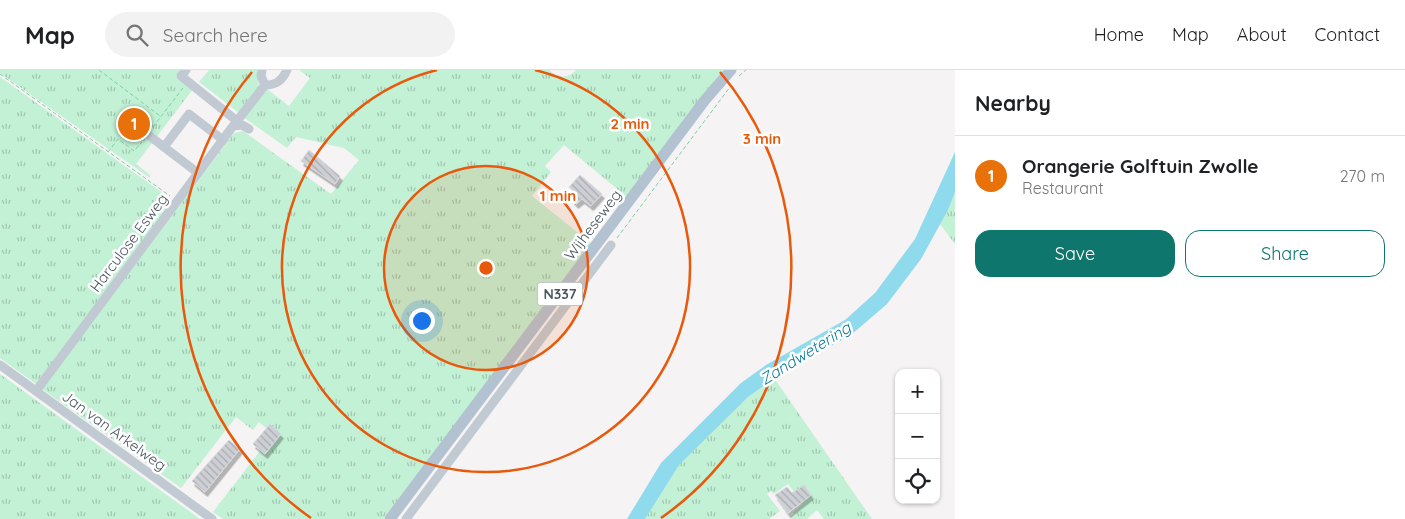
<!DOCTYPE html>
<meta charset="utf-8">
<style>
body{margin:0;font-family:Quicksand,sans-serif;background:#f2f2f2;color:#202124}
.controls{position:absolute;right:15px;bottom:15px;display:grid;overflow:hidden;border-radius:10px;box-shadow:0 1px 4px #0004}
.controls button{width:45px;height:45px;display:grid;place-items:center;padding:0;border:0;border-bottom:1px solid #e0e0e0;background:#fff;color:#202124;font:25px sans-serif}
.you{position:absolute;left:421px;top:250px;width:18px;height:18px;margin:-12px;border:4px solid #fff;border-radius:50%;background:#1a73e8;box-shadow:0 0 0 8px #1a73e833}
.badge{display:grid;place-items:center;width:32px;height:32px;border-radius:50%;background:#0f766e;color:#fff;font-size:16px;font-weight:700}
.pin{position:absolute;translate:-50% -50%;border:2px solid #fff;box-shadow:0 1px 5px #0006}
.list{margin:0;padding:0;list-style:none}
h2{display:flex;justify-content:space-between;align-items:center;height:65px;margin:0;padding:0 20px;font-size:21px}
h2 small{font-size:16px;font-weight:400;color:#757577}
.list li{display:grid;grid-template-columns:32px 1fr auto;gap:15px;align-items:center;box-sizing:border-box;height:80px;padding:0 20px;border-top:1px solid #e0e0e0}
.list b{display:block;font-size:19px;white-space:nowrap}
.list p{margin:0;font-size:16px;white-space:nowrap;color:#757577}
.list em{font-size:16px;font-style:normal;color:#757577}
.actions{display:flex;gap:10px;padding:15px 20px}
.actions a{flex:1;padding:11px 0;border:1px solid #0f766e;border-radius:15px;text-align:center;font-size:18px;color:#0f766e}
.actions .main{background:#0f766e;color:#fff}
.icon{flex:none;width:28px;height:28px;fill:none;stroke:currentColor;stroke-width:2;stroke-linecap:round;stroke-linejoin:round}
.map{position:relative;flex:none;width:955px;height:449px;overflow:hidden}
header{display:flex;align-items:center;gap:30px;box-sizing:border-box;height:70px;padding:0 25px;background:#fff;border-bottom:1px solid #e0e0e0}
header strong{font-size:24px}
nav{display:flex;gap:28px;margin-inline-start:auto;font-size:18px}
.search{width:350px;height:45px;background:#f2f2f2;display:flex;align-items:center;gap:12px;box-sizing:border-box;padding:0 18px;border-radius:28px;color:#757577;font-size:19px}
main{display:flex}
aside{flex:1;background:#fff}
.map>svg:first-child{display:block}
.grass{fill:url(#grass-tufts)}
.water{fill:#90daee}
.building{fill:url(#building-back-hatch);stroke:#d7d9de;filter:url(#shadow)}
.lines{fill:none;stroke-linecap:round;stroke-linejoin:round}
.path{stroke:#7ad0a6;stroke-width:1;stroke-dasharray:4 2.5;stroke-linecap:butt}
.minor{stroke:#c1cad2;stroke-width:9}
.major{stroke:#b3c2d1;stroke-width:11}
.ring{fill:none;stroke:#e8590c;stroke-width:2.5}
.labels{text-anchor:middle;stroke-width:5;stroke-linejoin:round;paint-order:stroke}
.shield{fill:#fff;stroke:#808990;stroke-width:1}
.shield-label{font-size:14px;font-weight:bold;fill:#4a5661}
.street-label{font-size:15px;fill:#4a5661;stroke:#fff}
.water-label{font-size:16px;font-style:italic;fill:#0c7c9b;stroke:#fff}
.centre{fill:#e8590c;stroke:#fff;stroke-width:2.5}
.ring-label{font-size:15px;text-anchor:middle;font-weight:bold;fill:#e8590c;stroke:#fff;stroke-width:5;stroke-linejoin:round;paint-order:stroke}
</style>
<header>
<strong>Map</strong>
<div class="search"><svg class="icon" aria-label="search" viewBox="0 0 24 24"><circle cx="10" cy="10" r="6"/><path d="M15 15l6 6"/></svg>Search here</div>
<nav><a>Home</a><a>Map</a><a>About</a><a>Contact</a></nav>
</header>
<main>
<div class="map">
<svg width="955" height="449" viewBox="0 0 955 449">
<defs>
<pattern id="grass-tufts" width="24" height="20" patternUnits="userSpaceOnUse" patternTransform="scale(1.25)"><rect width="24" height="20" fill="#c3f1d5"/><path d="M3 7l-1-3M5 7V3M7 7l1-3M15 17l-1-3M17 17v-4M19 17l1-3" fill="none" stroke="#a0c6b0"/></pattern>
<pattern id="building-back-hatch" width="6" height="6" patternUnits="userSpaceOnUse" patternTransform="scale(1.25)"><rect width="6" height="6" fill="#cdcfd5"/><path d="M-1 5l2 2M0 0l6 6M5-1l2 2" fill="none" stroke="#a8abb0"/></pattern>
<filter id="shadow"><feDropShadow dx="2.5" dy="4.5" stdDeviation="0" flood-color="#0004"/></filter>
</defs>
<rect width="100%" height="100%" fill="#f5f3f3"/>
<!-- grass -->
<g class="grass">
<polygon points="0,0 181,0 176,7 193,19 136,94 150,105 150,108 0,3"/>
<polygon points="209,0 257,0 259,17 239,43 199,12"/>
<path d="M299,0H549C558,8 568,9 576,0H723L627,127L564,75L545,96L551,102L532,126L592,174L383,449H223L213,442L273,364L259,352L253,360L236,347L181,418L42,319L234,63L243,61L331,124L359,90L344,78L296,67L287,78L243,47L267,19L289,36L310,8Z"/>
<polygon points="0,7 171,129 173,133 36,314 0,288"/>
<polygon points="955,122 955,174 940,154"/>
<polygon points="0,304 200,449 0,449"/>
<path d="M774,308L872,449H824L817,440L807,449H791L790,447L794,444L793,442L803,434L788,414L774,424L771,421L767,424L780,441L769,449H645C653,436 660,422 668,409C694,372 737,334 774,308Z"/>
</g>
<!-- water -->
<polygon class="water" points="955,82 955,122 948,140 921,189 887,234 851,265 774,308 747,328 679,395 645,449 627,449 661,393 741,313 766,295 845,250 875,223 915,169"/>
<!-- building -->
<g class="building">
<polygon points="134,37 145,45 128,67 117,59 122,53 118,50 126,40 129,43"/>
<polygon points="309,80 340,106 335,114 301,91"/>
<polygon points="580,105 602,124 591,136 582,129 576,134 572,130 577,124 569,117"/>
<polygon points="270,354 281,364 265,384 253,374"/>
<polygon points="229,370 240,379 205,422 192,411"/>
<polygon points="804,415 811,425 788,443 775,425 787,417 792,423"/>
</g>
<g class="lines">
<!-- path -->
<g class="path">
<polyline points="99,0 160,46"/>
<polyline points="0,4 170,126"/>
<polyline points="739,6 746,0"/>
<polyline points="137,56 141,59"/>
<polyline points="153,57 183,18"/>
<polyline points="108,82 118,69 134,81 142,72"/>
<polyline points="617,168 730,17"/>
</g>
<!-- minor -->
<g class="minor">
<polyline points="186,0 181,6 237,51"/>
<polyline points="262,0 261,6 265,15"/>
<path d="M265,15C276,15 282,11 287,0"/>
<polyline points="237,54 237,51 265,15"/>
<polyline points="147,64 198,103"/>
<polyline points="164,77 189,44 223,70"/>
<polyline points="0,295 212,449"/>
<polyline points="36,321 233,56 242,55 249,59"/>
<polyline points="406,449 611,175"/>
</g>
<!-- major -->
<polyline class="major" points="390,449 705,30 731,0"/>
</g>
<!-- distance rings -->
<circle cx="486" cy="198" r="102" fill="#e8590c" fill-opacity=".12"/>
<g class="ring">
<circle cx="486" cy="198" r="102"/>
<path d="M535 0A204 204 0 1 1 437 0"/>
<path d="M311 448A305 305 0 0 1 252 2M720 2A305 305 0 0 1 661 448"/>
</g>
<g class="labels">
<!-- shield labels -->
<rect class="shield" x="537.5" y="212.5" width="45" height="23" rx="4"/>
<g class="shield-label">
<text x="560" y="229">N337</text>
</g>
<!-- street labels -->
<g class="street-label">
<text transform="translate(593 155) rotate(-53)" y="5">Wijheseweg</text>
<text transform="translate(129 173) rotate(-53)" y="5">Harculose Esweg</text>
<text transform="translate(114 361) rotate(36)" y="5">Jan van Arkelweg</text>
</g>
<!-- water labels -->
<g class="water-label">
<text transform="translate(805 283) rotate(-32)" y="6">Zandwetering</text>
</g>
</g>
<circle cx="486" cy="198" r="8" class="centre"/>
<g class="ring-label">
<text x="630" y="59">2 min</text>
<text x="762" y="74">3 min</text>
<text x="558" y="131">1 min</text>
</g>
</svg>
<div class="controls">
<button>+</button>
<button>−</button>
<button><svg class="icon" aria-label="locate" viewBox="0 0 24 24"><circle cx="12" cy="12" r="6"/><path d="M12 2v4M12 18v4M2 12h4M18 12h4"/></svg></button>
</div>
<div class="you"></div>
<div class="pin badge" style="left:134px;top:54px;background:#e8710a">1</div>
</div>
<aside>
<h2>Nearby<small></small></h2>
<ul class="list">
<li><span class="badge" style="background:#e8710a">1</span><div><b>Orangerie Golftuin Zwolle</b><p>Restaurant</p></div><em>270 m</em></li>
</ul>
<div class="actions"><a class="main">Save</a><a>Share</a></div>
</aside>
</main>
